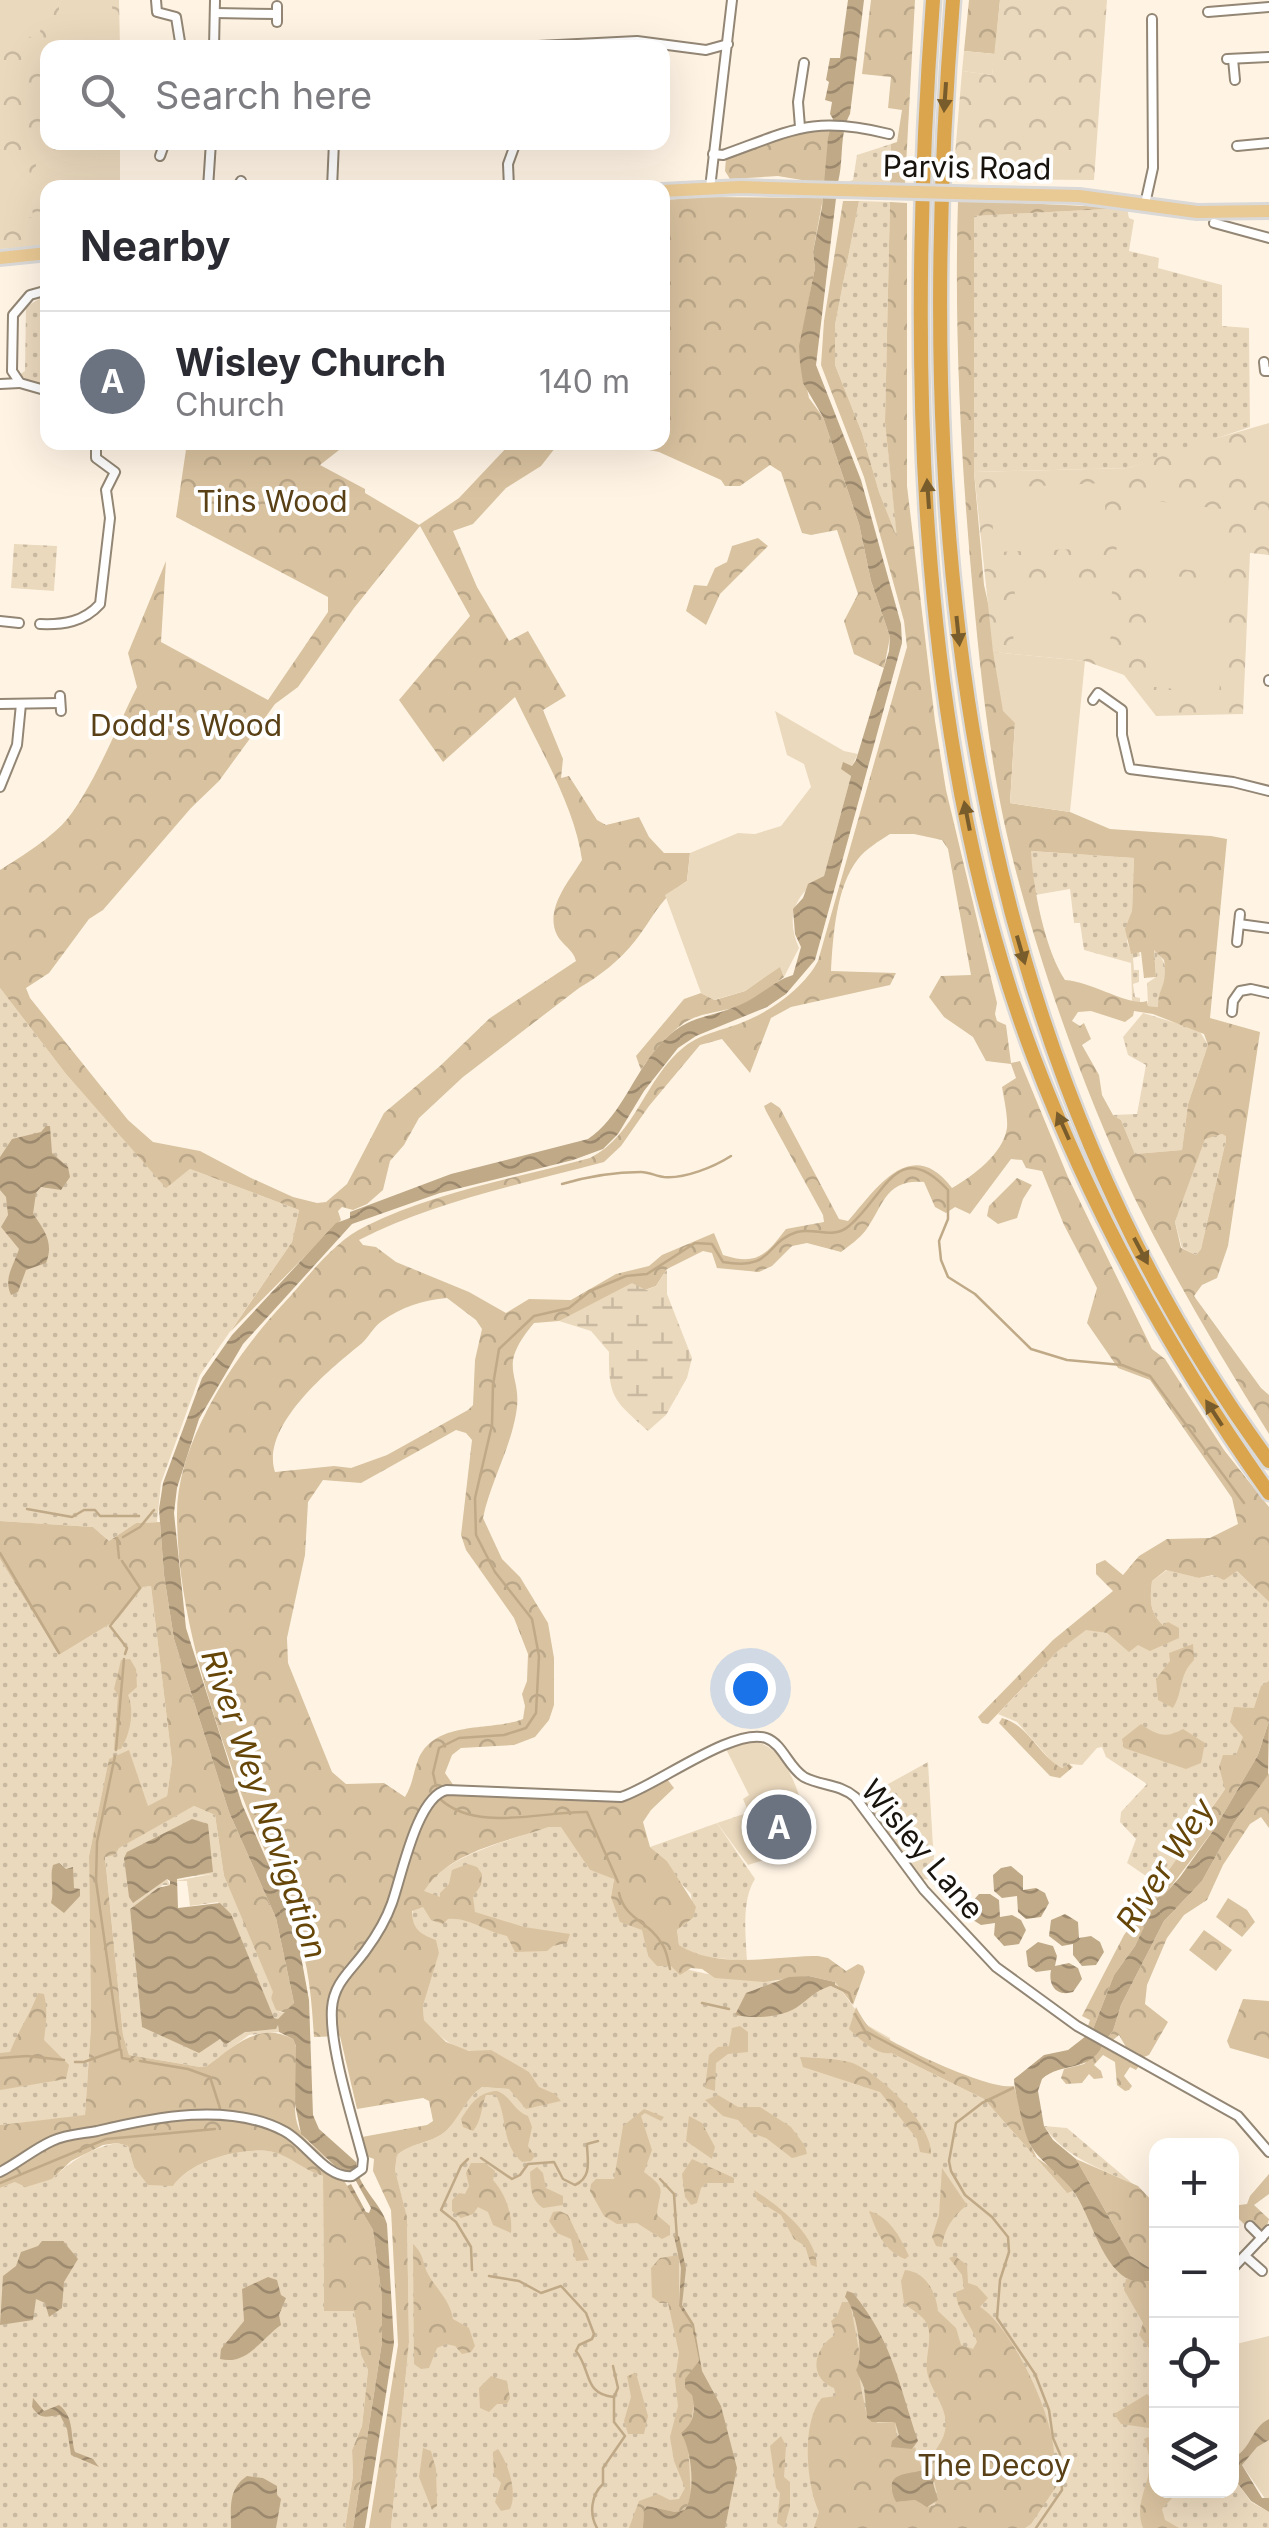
<!DOCTYPE html>
<meta charset="utf-8">
<style>
body{margin:0;font-family:Inter,sans-serif;background:#f7f7f7;color:#2b2b33}
.controls{position:absolute;right:30px;bottom:30px;display:grid;overflow:hidden;border-radius:20px;box-shadow:0 10px 40px #0002}
.controls button{width:90px;height:90px;display:grid;place-items:center;padding:0;border:0;border-bottom:2px solid #e1e1e2;background:#fff;color:#2b2b33;font:50px sans-serif}
.you{position:absolute;left:750px;top:1688px;width:35px;height:35px;margin:-25px;border:8px solid #fff;border-radius:50%;background:#1a73e8;box-shadow:0 0 0 15px #1a73e833}
.badge{display:grid;place-items:center;width:65px;height:65px;border-radius:50%;background:#111827;color:#fff;font-size:32px;font-weight:700}
.pin{position:absolute;translate:-50% -50%;border:5px solid #fff;box-shadow:0 2px 10px #0006}
.list{margin:0;padding:0;list-style:none}
h2{display:flex;justify-content:space-between;align-items:center;height:130px;margin:0;padding:0 40px;font-size:42px}
h2 small{font-size:32px;font-weight:400;color:#7c7c81}
.list li{display:grid;grid-template-columns:65px 1fr auto;gap:30px;align-items:center;box-sizing:border-box;height:140px;padding:0 40px;border-top:2px solid #e1e1e2}
.list b{display:block;font-size:38px;white-space:nowrap}
.list p{margin:0;font-size:32px;white-space:nowrap;color:#7c7c81}
.list em{font-size:32px;font-style:normal;color:#7c7c81}
.icon{flex:none;width:55px;height:55px;fill:none;stroke:currentColor;stroke-width:2;stroke-linecap:round;stroke-linejoin:round}
.map{position:relative;flex:none;width:1269px;height:2528px;overflow:hidden}
.search{position:absolute;background:#fff;box-shadow:0 10px 40px #0002;left:40px;top:40px;width:630px;height:110px;display:flex;align-items:center;gap:25px;box-sizing:border-box;padding:0 35px;border-radius:20px;color:#7c7c81;font-size:38px}
.panel{position:absolute;background:#fff;box-shadow:0 10px 40px #0002;left:40px;top:180px;width:630px;height:270px;border-radius:20px}
.map>svg:first-child{display:block}
.grass{fill:url(#grass-dots)}
.forest{fill:url(#forest-crowns);fill-rule:evenodd}
.wetland{fill:url(#wetland-marsh)}
.cemetery{fill:url(#cemetery-stones)}
.park{fill:url(#park-crowns)}
.garden{fill:#ebd9bd}
.water{fill:url(#water-waves)}
.lines{fill:none;stroke-linecap:round;stroke-linejoin:round}
.stream{stroke:#c0a987;stroke-width:2.5}
.minor-casing{stroke:#938674;stroke-width:12}
.primary-casing{stroke:#dad9d8;stroke-width:18}
.motorway-casing{stroke:#dad9d8;stroke-width:19}
.minor{stroke:#fff;stroke-width:8}
.primary{stroke:#e9c994;stroke-width:12}
.motorway{stroke:#daa54c;stroke-width:14}
.primary-bridge-casing{stroke:#dad9d8;stroke-width:18;stroke-linecap:butt}
.primary-bridge{stroke:#e9c994;stroke-width:12}
.oneway{fill:#795c2c}
.labels{text-anchor:middle;stroke-width:8;stroke-linejoin:round;paint-order:stroke}
.street-label{font-size:30px;fill:#18140d;stroke:#fff}
.park-label{font-size:30px;fill:#594016;stroke:#fff}
.water-label{font-size:32px;font-style:italic;fill:#664608;stroke:#fff}
</style>
<div class="map">
<svg width="1269" height="2528" viewBox="0 0 1269 2528">
<defs>
<pattern id="grass-dots" width="8" height="8" patternUnits="userSpaceOnUse" patternTransform="scale(2.5)"><rect width="8" height="8" fill="#ebd9bd"/><path d="M2 2h.1M6 6h.1" fill="none" stroke="#c9b9a1" stroke-width="1.8" stroke-linecap="round"/></pattern>
<pattern id="forest-crowns" width="20" height="18" patternUnits="userSpaceOnUse" patternTransform="scale(2.5)"><rect width="20" height="18" fill="#d9c29f"/><path d="M2 6a3 3 0 1 1 6 0M12 15a3 3 0 1 1 6 0" fill="none" stroke="#baa688"/></pattern>
<pattern id="wetland-marsh" width="20" height="14" patternUnits="userSpaceOnUse" patternTransform="scale(2.5)"><rect width="20" height="14" fill="#ebd9bd"/><path d="M1 5h8M5 5V1M11 12h8M15 12V8" fill="none" stroke="#c9b9a1"/></pattern>
<pattern id="cemetery-stones" width="16" height="16" patternUnits="userSpaceOnUse" patternTransform="scale(2.5)"><rect width="16" height="16" fill="#ebd9bd"/><path d="M2 7V4a2 2 0 0 1 4 0v3zM10 15v-3a2 2 0 0 1 4 0v3z" fill="#c9b9a1"/></pattern>
<pattern id="park-crowns" width="20" height="18" patternUnits="userSpaceOnUse" patternTransform="scale(2.5)"><rect width="20" height="18" fill="#ebd9bd"/><path d="M2 6a3 3 0 1 1 6 0M12 15a3 3 0 1 1 6 0" fill="none" stroke="#c9b9a1"/></pattern>
<pattern id="water-waves" width="16" height="10" patternUnits="userSpaceOnUse" patternTransform="scale(2.5)"><rect width="16" height="10" fill="#c0a987"/><path d="M0 5q4-4 8 0t8 0" fill="none" stroke="#9b886d"/></pattern>
</defs>
<rect width="100%" height="100%" fill="#fff4e4"/>
<!-- grass -->
<g class="grass">
<polygon points="891,144 890,184 844,183 853,180 857,155"/>
<polygon points="859,201 890,202 885,422 898,543 879,492 862,433 835,365 835,325"/>
<polygon points="1127,208 1129,218 1134,220 1129,251 1159,258 1158,268 1222,285 1222,326 1249,328 1250,427 1129,468 974,472 974,216"/>
<polygon points="47,294 47,388 43,388 19,375 25,371 26,307"/>
<polygon points="14,544 57,546 54,591 11,588"/>
<polygon points="1030,851 1134,858 1132,911 1127,941 1131,953 1139,952 1140,956 1133,958 1134,970 1139,970 1139,982 1133,984 1135,997 1140,998 1140,1003 1132,1002 1131,963 1084,950 1080,923 1074,923 1070,889 1035,895"/>
<path d="M1154,948C1177,974 1159,981 1158,1007L1148,1006L1147,983L1156,977Z"/>
<polygon points="0,988 66,1074 166,1187 190,1169 299,1210 292,1242 200,1375 161,1483 157,1522 136,1523 109,1541 93,1527 0,1521"/>
<polygon points="1143,1013 1199,1030 1208,1045 1188,1104 1182,1150 1135,1154 1121,1120 1113,1115 1137,1114 1146,1065 1128,1055 1123,1037"/>
<polygon points="1222,1134 1226,1135 1226,1140 1201,1249 1196,1255 1182,1248 1175,1222 1205,1138"/>
<polygon points="0,1559 59,1655 118,1619 143,1587 151,1586 172,1761 167,1796 148,1807 129,1751 109,1760 89,1856 91,2026 85,2116 0,2125"/>
<path d="M1167,1570L1199,1578L1237,1571L1269,1602V1695L1237,1771L1159,1885L1127,1863L1136,1839L1120,1822L1121,1812L1147,1784L1106,1757L1102,1747L1097,1748L1082,1765L1069,1764L1062,1768L1053,1763L1017,1722L998,1714L1058,1651L1086,1629L1107,1633L1163,1625C1149,1612 1150,1600 1152,1581Z"/>
<polygon points="928,1762 935,1880 920,1879 866,1803 870,1794"/>
<polygon points="194,1806 215,1815 224,1876 274,1993 271,1998 280,2012 286,2013 278,2020 274,2018 218,1902 190,1906 187,1881 175,1881 212,1874 167,1879 170,1885 163,1885 130,1909 142,2026 188,2048 220,2039 225,2045 245,2032 275,2029 278,2025 279,2032 249,2035 207,2066 200,2067 129,2055 123,2035 105,1856 115,1855 118,1848"/>
<path d="M717,1823L755,1879C741,1901 746,1936 747,1961L696,1956L679,1945L677,1930L693,1918L691,1894L678,1880L667,1861L650,1847Z"/>
<path d="M549,1827H562L590,1870L614,1878L611,1897L632,1925L643,1930L648,1956C708,1981 770,1983 835,1982L867,2025L890,2038L891,2053L984,2099L1066,2192L1073,2191L1127,2279L1156,2282V2490H1232V2476L1251,2502L1269,2512V2528H391L409,2342L407,2218L395,2170L397,2155C412,2142 434,2143 447,2130C460,2116 466,2098 482,2087L509,2089L505,2060C484,2045 486,2055 465,2050C447,2045 437,2033 424,2020L423,2006L439,1952L412,1924C410,1862 503,1843 549,1827Z"/>
<path d="M1044,2126L1067,2128L1133,2184C1100,2168 1065,2158 1044,2126Z"/>
<path d="M117,2143L128,2146L134,2167L173,2186C190,2160 244,2146 274,2152C290,2156 306,2171 323,2176L324,2310L354,2311L361,2355L368,2370L362,2426L352,2450L353,2476L345,2528H0V2188L15,2182L52,2179C71,2161 90,2148 117,2143Z"/>
</g>
<!-- forest -->
<g class="forest">
<polygon points="871,0 915,0 905,184 890,184 891,144 897,142 902,110 888,108 891,77 862,74"/>
<polygon points="969,0 1000,0 995,54 964,51"/>
<polygon points="831,128 825,184 778,176 730,179 725,171 726,158 802,131"/>
<polygon points="704,197 823,198 813,252 815,268 800,346 802,366 809,398 823,417 859,524 871,581 890,637 884,668 854,654 844,621 858,594 837,530 811,535 802,533 781,472 770,465 740,486 725,486 721,480 659,452 613,443 662,442 663,200"/>
<path d="M958,200L1127,208L974,216V472L984,585L1015,723L1010,803L1070,812L1110,829L1211,836L1227,839L1210,1018L1260,1032L1228,1246L1217,1278L1202,1285L1194,1296L1261,1388L1269,1395V1434C1221,1357 1174,1278 1134,1197C1084,1091 1038,962 1010,848C990,765 981,678 973,593C961,463 954,331 958,200ZM1031,851L1134,858L1132,911L1125,929L1131,954L1141,952L1144,978L1156,977L1154,950L1164,960C1168,986 1158,987 1158,1007L1148,1006L1147,1001C1129,1007 1094,982 1065,980C1045,950 1033,888 1031,851ZM1091,1011L1125,1022L1133,1016L1134,1011L1153,1014L1204,1034L1208,1045L1188,1104L1182,1150L1135,1154L1121,1120L1113,1115L1102,1095L1099,1075L1082,1045L1091,1039L1084,1023L1080,1026L1072,1021L1078,1012ZM1222,1134L1226,1136V1140L1201,1249L1196,1255L1181,1248L1175,1222L1205,1139Z"/>
<path d="M843,201H859L835,325V365L862,433L879,492L897,538L885,422L890,202L907,203V486L935,721L946,790L997,1003L995,1014L997,1021L1006,1025L1011,1063L1020,1061L1068,1177L1152,1349L1165,1359L1224,1450L1269,1507V1602L1237,1571L1224,1580L1213,1575L1199,1578L1166,1570L1152,1581C1150,1600 1149,1612 1163,1625L1168,1622L1179,1628V1638L1150,1651L1138,1645L1129,1652L1107,1633L1086,1630L1058,1651L988,1724L982,1723L978,1717L1053,1640L1113,1591L1096,1574V1564L1105,1560L1123,1575L1139,1556L1167,1539L1210,1538L1238,1524L1232,1498L1150,1380L1118,1368L1087,1323L1097,1288L1064,1225L1042,1171L1026,1168L1022,1160L1011,1159L970,1214L955,1207L946,1213L935,1207L924,1182C885,1179 884,1205 866,1230C859,1239 849,1246 841,1252L807,1243L792,1246L772,1266L759,1272L717,1268L712,1253L703,1251L667,1269L656,1286L559,1321L534,1323C493,1372 526,1372 515,1419C508,1453 490,1484 483,1518L502,1559L520,1577L548,1623L554,1658V1705L549,1720L535,1737L514,1745L461,1748L452,1755L445,1773L454,1786L453,1793L608,1801L628,1798L667,1779L674,1788L651,1810L643,1822L650,1847L667,1861L696,1907L693,1918L677,1930L679,1945C717,1970 775,1956 818,1956L828,1958L846,1971L858,1964L863,1966L865,1972L853,2005L835,1982L809,1976L764,1982L715,1978L702,1969L691,1968L680,1975L671,1966H657L648,1956L642,1930L620,1922L611,1897L614,1879L590,1870L561,1827H549C506,1842 449,1851 424,1891L440,1897V1893L449,1884L452,1870L468,1864L477,1867L482,1874L481,1885L473,1897L475,1912L524,1927L570,1934L567,1943L553,1946L547,1951L515,1952L507,1936C486,1932 469,1917 448,1919L443,1924L431,1920L423,1907L412,1911C412,1929 420,1934 436,1940L439,1953L423,2006L424,2020L446,2042L469,2051L491,2050L529,2072L539,2087L555,2094L561,2101L526,2109L509,2089L482,2087C466,2098 460,2117 447,2130C434,2143 412,2142 397,2155L395,2170L407,2217L409,2342L391,2528H369L398,2345L391,2210L373,2171L374,2159L366,2156L362,2137L427,2125L433,2121L429,2101L423,2098L357,2109L340,2036L314,2037C312,2007 310,1977 302,1948C287,1894 260,1845 241,1793C209,1705 177,1609 177,1514C177,1441 236,1354 284,1303C308,1277 334,1241 366,1226C436,1192 516,1178 590,1158C636,1135 645,1078 684,1047C703,1032 726,1030 748,1020C774,1009 805,986 818,961L907,647L904,621L864,477L821,365L824,321ZM890,834H914L942,840L948,849L971,975L941,976L929,997L944,1017L973,1037L986,1061L1011,1064L1016,1078L1002,1087C1004,1099 1008,1116 1007,1128C1003,1154 973,1176 952,1188C911,1134 876,1189 848,1221L839,1219L780,1108L771,1102L764,1106L766,1111L823,1215L824,1222L786,1229C766,1255 757,1266 723,1255L714,1233L662,1255L649,1266L616,1274L571,1300L529,1299L506,1313L469,1292L396,1262L376,1247L363,1245L359,1240C435,1201 522,1184 604,1162L621,1146L649,1106L700,1045L722,1039L750,1073L771,1018L791,1007L890,985L896,973L831,971C833,936 836,887 858,859C866,849 879,841 890,834ZM447,1298L476,1320L482,1329L475,1360L473,1405L468,1410L387,1455L351,1468L334,1466L275,1472C260,1426 330,1369 361,1344C369,1337 374,1326 382,1321C402,1307 423,1300 447,1298ZM456,1430L466,1433L472,1440L461,1535L466,1550L514,1618L528,1654L527,1681L522,1694L525,1706L523,1719C490,1732 435,1719 418,1760C413,1773 413,1784 405,1797L384,1783L346,1784L332,1772L288,1663L287,1638L305,1555L308,1502L323,1480L361,1483Z"/>
<path d="M187,443H348L320,465L365,489V493L419,525L459,498L511,443H559L541,466L506,488L473,524L453,531L477,587L509,641L528,631L566,696L543,710L563,759L561,778L569,776L597,820L606,825L639,817L649,837L664,853H690L687,881C658,900 655,916 635,941C620,960 600,976 579,988L463,1077L419,1118L404,1145L390,1161L383,1190L367,1204L353,1210L342,1207L338,1211L341,1220L230,1332L292,1242L299,1210L190,1169L166,1188L66,1074L0,988V870C21,857 53,837 68,818C93,787 118,725 137,687L128,653L166,561L161,642L268,700L328,612V597L176,517ZM420,526L470,616L399,700L443,762L515,697C539,747 575,807 582,860C570,880 544,909 557,935C562,945 573,949 576,961L490,1018L440,1066L384,1113L347,1184L326,1202L317,1203L293,1197L251,1178L200,1151L153,1142L128,1120L30,998L26,988L49,973L89,919L103,910L191,808L219,781L275,704L298,687L354,608Z"/>
<polygon points="758,538 768,546 720,594 706,625 686,611 694,585 707,586 715,568 727,562 732,546"/>
<path d="M780,966L784,977C768,989 749,1004 729,1009C713,1013 698,1014 684,1023C666,1036 653,1052 641,1070L636,1056L684,999L701,993L715,1000L745,991Z"/>
<polygon points="1017,1178 1032,1185 1023,1199 1017,1218 998,1224 987,1216 989,1206"/>
<path d="M0,1521L93,1527L109,1541L136,1523L160,1522L164,1575L174,1639L229,1812L276,1918L294,2003L286,2013L276,2010L271,1998L273,1992L224,1876L215,1815L194,1806L119,1848L115,1855L105,1857L123,2035L129,2055L200,2067L207,2066C234,2046 259,2021 293,2039C307,2066 287,2100 299,2129C303,2140 319,2150 327,2159L291,2132L242,2114L162,2116L127,2120L66,2133L40,2143L0,2168V2125L85,2115L91,2026L89,1856L109,1759L129,1750L148,1806L167,1796L172,1761L151,1586L143,1587L118,1619L59,1655L0,1559Z"/>
<path d="M1193,1644L1194,1660C1178,1676 1184,1690 1173,1708L1158,1700L1156,1679L1170,1661L1169,1653Z"/>
<path d="M130,1659L136,1669L137,1687L128,1695C135,1712 130,1734 121,1749L114,1750L118,1695L114,1689L121,1660Z"/>
<polygon points="1269,1681 1269,1721 1258,1755 1215,1828 1152,1912 1135,1946 1114,1975 1093,2029 1088,2026 1090,2020 1082,2016 1124,1935 1225,1789 1219,1767 1223,1755 1236,1755 1243,1737 1230,1722 1234,1707 1254,1708 1261,1686"/>
<path d="M1002,1718C1029,1725 1038,1755 1062,1768L1069,1764L1073,1767L1060,1778L1050,1776L999,1723Z"/>
<path d="M1141,1724C1156,1735 1166,1739 1183,1729L1205,1743L1201,1763L1186,1769L1124,1748L1122,1739Z"/>
<polygon points="1269,1773 1269,1828 1261,1817 1250,1824 1223,1865 1207,1900 1184,1915 1167,1938 1147,1985 1145,2004 1168,2022 1149,2055 1144,2057 1126,2047 1119,2035 1113,2040 1108,2037 1113,2031 1121,2005 1164,1921 1202,1881 1234,1823"/>
<polygon points="1228,1898 1247,1910 1255,1922 1242,1937 1216,1917"/>
<polygon points="1204,1930 1232,1950 1216,1971 1189,1950"/>
<path d="M38,1993L44,1994C48,2010 46,2024 44,2040L69,2065L66,2079L0,2090V2053L10,2052C18,2031 30,2015 38,1993Z"/>
<polygon points="1243,1999 1269,2001 1269,2059 1230,2048 1227,2041"/>
<path d="M856,2007C860,2014 864,2022 869,2027C891,2044 989,2091 1014,2086L1030,2144L1037,2158L1060,2174L1073,2191L1067,2193L984,2099L891,2053C875,2055 860,2039 849,2029Z"/>
<polygon points="740,2026 748,2032 748,2052 728,2054 716,2063 715,2091 705,2088 709,2055 718,2047 729,2046 732,2028"/>
<polygon points="1102,2046 1139,2066 1136,2070 1130,2067 1124,2076 1132,2086 1129,2090 1125,2091 1117,2085 1115,2062 1103,2055 1094,2065 1101,2071 1103,2078 1094,2079 1089,2074 1082,2083 1066,2084 1061,2078 1064,2069 1084,2064"/>
<path d="M800,2057C816,2058 833,2058 849,2062C876,2069 933,2124 931,2154L920,2152L917,2139L880,2092L803,2067Z"/>
<path d="M497,2091C511,2096 514,2111 528,2116L532,2127L528,2146L535,2156L531,2161L522,2162C500,2142 509,2121 496,2095H486C481,2107 482,2120 473,2131L463,2127L461,2119C471,2104 478,2092 497,2091Z"/>
<polygon points="718,2095 738,2107 760,2107 791,2127 805,2146 807,2154 792,2158 766,2138 751,2133 738,2120 723,2116 705,2100"/>
<path d="M644,2109L664,2117L661,2121L645,2113L641,2116L652,2150L644,2172C669,2190 659,2189 657,2215L670,2226V2235L662,2239L637,2223L617,2224L604,2216L590,2191L591,2184L596,2179H614L623,2126Z"/>
<polygon points="689,2116 702,2123 715,2147 712,2159 686,2141"/>
<path d="M210,2119L258,2124L285,2135L342,2177L373,2230L382,2296V2342L353,2528H345L353,2476L352,2450L362,2426L368,2370L361,2355L354,2311H324L323,2176C305,2171 290,2156 273,2152C244,2146 190,2160 173,2186L148,2185L134,2167L128,2146L117,2143L103,2145L71,2161L52,2179L26,2187L15,2182L0,2188V2175C16,2166 31,2155 48,2147C97,2123 156,2123 210,2119Z"/>
<polygon points="692,2159 734,2178 734,2183 707,2183 701,2188 697,2203 691,2205 685,2197 682,2174"/>
<polygon points="1076,2159 1138,2186 1156,2205 1156,2272 1131,2256"/>
<path d="M471,2163H485L495,2171L493,2180C505,2193 513,2214 511,2233L493,2225L488,2212L478,2207L473,2214L461,2218L452,2211V2200L459,2193L465,2194L469,2186L466,2173Z"/>
<path d="M537,2167L543,2173L546,2188L563,2196V2205L543,2208C530,2199 531,2187 530,2172Z"/>
<path d="M942,2168L967,2205C953,2216 944,2229 942,2247L936,2246L932,2237L939,2215Z"/>
<polygon points="1269,2174 1269,2194 1254,2205 1269,2219 1266,2229 1255,2235 1237,2217 1232,2220 1232,2206 1247,2204 1250,2196"/>
<path d="M754,2190C779,2206 817,2235 817,2267L811,2265L805,2246L794,2239L781,2215L757,2200Z"/>
<polygon points="560,2211 568,2215 589,2260 576,2261 571,2239 557,2233 549,2221 553,2212"/>
<path d="M869,2211C890,2217 900,2237 909,2256L905,2259C883,2250 877,2232 869,2211Z"/>
<path d="M413,2244C424,2254 422,2262 428,2274C437,2290 450,2300 453,2319L469,2328L475,2346L471,2352L462,2354L455,2346L446,2344L437,2348L429,2368L421,2369L414,2364Z"/>
<polygon points="679,2255 679,2306 692,2326 699,2361 685,2388 692,2394 694,2402 688,2444 691,2496 685,2510 675,2512 647,2506 644,2510 643,2528 629,2528 639,2501 658,2494 670,2500 679,2499 685,2488 674,2461 670,2437 678,2406 675,2380 679,2353 668,2303 660,2303 652,2297 651,2268 660,2258"/>
<path d="M955,2256L967,2265L968,2283L977,2286L988,2298L980,2307C1012,2325 1066,2437 1052,2472L1058,2484L1031,2524L1025,2528H814L819,2512C806,2485 801,2421 822,2398L836,2396L834,2388C807,2377 814,2348 835,2335L831,2321L837,2316L842,2302H850L861,2361C855,2371 865,2402 867,2418L878,2423L895,2422L897,2438L912,2449L915,2447L921,2466H930C931,2452 942,2445 945,2431C950,2408 930,2392 927,2371C925,2356 933,2339 927,2324C923,2315 911,2310 904,2303L901,2281L905,2270C926,2272 936,2292 938,2311L956,2328L961,2345L973,2349L977,2342C972,2325 956,2310 956,2292L964,2289L962,2275L949,2258ZM919,2472L934,2481L937,2493L935,2505L927,2507L915,2500L896,2502L891,2487Z"/>
<polygon points="1126,2279 1156,2282 1156,2357 1139,2335 1143,2323 1124,2290"/>
<polygon points="636,2373 648,2416 644,2434 628,2434 624,2421 631,2397 627,2376"/>
<polygon points="491,2376 507,2381 510,2398 507,2404 497,2404 489,2412 480,2408 479,2388"/>
<polygon points="1147,2394 1156,2403 1156,2429 1121,2424 1114,2414"/>
<polygon points="781,2436 786,2446 784,2477 790,2482 790,2507 784,2528 777,2523 780,2493 776,2488 770,2446"/>
<path d="M1148,2437L1156,2444V2490L1173,2491L1174,2496L1162,2509L1165,2520L1179,2528H1143C1134,2503 1149,2487 1150,2463C1150,2456 1146,2446 1144,2439Z"/>
<polygon points="423,2448 431,2451 436,2469 437,2506 432,2510 419,2477"/>
<path d="M498,2449C508,2463 518,2493 510,2509L501,2511L495,2502L501,2483L494,2475L493,2452Z"/>
</g>
<!-- wetland -->
<path class="wetland" d="M667,1269V1294L692,1358L687,1378L666,1415L648,1431C615,1401 608,1399 609,1352L591,1331L559,1321L632,1283L646,1290L656,1286Z"/>
<!-- cemetery -->
<polygon class="cemetery" points="795,1797 806,1847 748,1865 717,1823"/>
<!-- park -->
<g class="park">
<polygon points="0,0 119,0 120,47 48,48 48,142 120,143 120,187 48,188 47,246 0,249"/>
<polygon points="1000,0 1107,0 1094,180 953,179 962,71 992,75"/>
<polygon points="1269,423 1269,555 1250,553 1243,714 1156,716 1124,675 1085,661 993,652 974,472 1129,468 1186,447"/>
</g>
<!-- garden -->
<g class="garden">
<polygon points="0,0 49,0 38,39 0,29"/>
<polygon points="59,0 112,0 113,47 59,47"/>
<polygon points="964,51 995,54 992,75 962,71"/>
<polygon points="98,148 102,187 48,188 47,194 38,195 35,153"/>
<polygon points="28,154 33,217 0,220 0,156"/>
<polygon points="1269,450 1269,499 1252,500 1248,451"/>
<polygon points="1104,483 1107,548 994,552 991,488"/>
<polygon points="1123,497 1230,510 1222,574 1115,561"/>
<polygon points="1156,574 1230,582 1219,693 1144,686"/>
<polygon points="1015,585 1112,588 1110,653 1013,649"/>
<polygon points="993,652 1085,661 1070,812 1010,803 1015,723 1003,711"/>
<path d="M775,711L844,751L858,754L852,766L844,763L842,769L851,776L824,876C795,894 785,916 799,948L784,977L780,967L745,991L714,1000L701,993L665,895L687,881L690,853L738,833L755,834L781,826L811,787L804,764L787,755Z"/>
<path d="M753,1741C780,1746 791,1773 799,1795L748,1811L743,1799L749,1795L726,1749Z"/>
<polygon points="1269,2336 1269,2498 1266,2500 1232,2450 1232,2345"/>
</g>
<!-- water -->
<g class="water">
<path d="M848,0H864L850,114C839,133 844,161 838,182L816,365L861,480L901,624L902,643L815,960L786,994L767,1007L696,1036L678,1048L644,1091L618,1134L603,1149L573,1160L440,1193L352,1224L243,1344L199,1419L177,1488L174,1513L186,1628L242,1804L278,1886L300,1951L309,2000L313,2115L319,2129L356,2162C356,2186 381,2202 387,2224L394,2343L365,2528H353L382,2342V2297L373,2230L347,2186L351,2184L366,2212L369,2213L371,2208L352,2174L335,2166L301,2134L295,2104L296,2046L293,2039L279,2032L278,2025L276,2029L245,2032L225,2045L220,2039L199,2053L142,2027L130,1909L158,1888L170,1885V1881L167,1879L133,1903L129,1897L124,1858L127,1852L192,1819L208,1824L213,1872L177,1879L178,1908L220,1903L231,1914L274,2018L278,2019L294,2003L276,1918L229,1812L174,1639L164,1575L159,1509L163,1483L202,1378L232,1335L336,1223L350,1218V1212L451,1174L588,1139C618,1119 631,1081 653,1053C687,1010 706,1022 746,1002C762,994 776,980 793,975L801,947L795,934L793,909L803,898L808,884L824,876L851,776L841,769L843,762L852,766L856,760L889,651L890,637L871,581L859,524L823,417L803,383L800,363L799,346L815,268L813,252L822,207L828,138L833,119L830,114L832,102L825,100L829,82L826,80L830,58H840Z"/>
<path d="M46,1126H50L52,1153L68,1167L70,1177L61,1190L41,1187L36,1193L33,1214C45,1230 54,1244 46,1263L26,1270L18,1292L11,1295C3,1278 14,1265 19,1249L1,1227L8,1215L6,1197L0,1190V1157L12,1139L41,1132Z"/>
<polygon points="1269,1721 1268,1775 1234,1823 1202,1881 1164,1921 1121,2005 1113,2031 1108,2037 1093,2029 1114,1975 1135,1946 1154,1906 1180,1877 1215,1828 1258,1755"/>
<path d="M59,1863L66,1869L73,1867L74,1888L80,1889V1896L64,1913L51,1903C55,1889 49,1878 53,1865Z"/>
<polygon points="1011,1866 1023,1876 1023,1890 1036,1888 1045,1893 1049,1903 1041,1917 1026,1919 1018,1912 1017,1896 1002,1898 994,1891 993,1875 1001,1868"/>
<polygon points="979,1894 990,1894 999,1900 1000,1917 1012,1915 1021,1920 1026,1930 1019,1944 1004,1946 994,1935 995,1923 981,1925 973,1920 969,1905"/>
<polygon points="1065,1914 1078,1922 1079,1938 1091,1936 1100,1942 1104,1952 1096,1965 1082,1966 1073,1955 1073,1944 1062,1946 1049,1936 1051,1920"/>
<path d="M1038,1942L1053,1946L1057,1956L1055,1966L1069,1963L1078,1968L1082,1979L1073,1992C1056,1997 1048,1985 1051,1970L1036,1972L1028,1966L1026,1951Z"/>
<path d="M809,1976L835,1982V1985C819,1988 812,1996 800,2005C784,2018 754,2019 735,2015L746,1993L789,1977Z"/>
<path d="M1086,2036L1102,2046C1090,2072 1061,2062 1042,2079L1038,2091L1044,2126L1053,2140L1076,2159L1131,2256L1156,2272V2282C1146,2279 1136,2284 1126,2278C1099,2261 1091,2215 1073,2191C1059,2172 1037,2161 1028,2140C1024,2131 1014,2088 1014,2079L1044,2055L1068,2050Z"/>
<path d="M674,2236H679L686,2269L682,2305L694,2324L702,2371L721,2406L737,2468L725,2528H643L644,2510L647,2506L675,2512L685,2510C696,2492 692,2451 681,2433C694,2423 696,2411 692,2395L685,2388V2379L699,2361L692,2326L679,2306L681,2268Z"/>
<polygon points="42,2241 63,2241 78,2259 64,2282 62,2308 49,2317 45,2303 36,2299 33,2320 0,2325 3,2276 16,2266 21,2252 38,2246"/>
<path d="M268,2277L277,2280L281,2295L286,2298L279,2315L281,2325C262,2338 247,2366 220,2359L221,2349L244,2321L242,2289Z"/>
<path d="M847,2291L853,2293C893,2342 898,2382 918,2441L912,2449L891,2447L892,2441L899,2435L895,2422H872L867,2418L864,2387L856,2370C865,2358 856,2308 845,2297Z"/>
<path d="M33,2398L44,2411L59,2405C75,2417 70,2436 75,2452L93,2459L99,2467L71,2455L67,2429L60,2415C47,2416 41,2421 32,2407Z"/>
<path d="M1269,2419V2440L1257,2447L1242,2465L1262,2498H1269V2512L1251,2501L1232,2476V2450L1236,2456C1251,2448 1252,2427 1269,2419Z"/>
<path d="M927,2469L936,2477L933,2483L938,2500L927,2507L915,2500L896,2502C882,2470 906,2476 927,2469Z"/>
<path d="M247,2476L263,2478L277,2486V2495L281,2499L276,2528H231C231,2507 228,2489 247,2476Z"/>
</g>
<g class="lines">
<!-- stream -->
<g class="stream">
<path d="M562,1184C586,1177 615,1172 641,1172C649,1172 656,1176 664,1177C684,1179 714,1167 731,1156"/>
<polyline points="27,1509 72,1517 84,1510 95,1510 100,1516 139,1516"/>
<polyline points="123,1537 140,1527 154,1510"/>
<polyline points="117,1538 119,1558"/>
<polyline points="0,1553 59,1653"/>
<polyline points="122,1561 140,1588 110,1626 127,1648 125,1654"/>
<polyline points="116,1750 124,1659"/>
<path d="M436,1786L433,1773L439,1748L459,1738L504,1735L526,1728L536,1713L539,1656L532,1619L495,1572L476,1535L475,1498L492,1425L493,1385L499,1349L534,1316L569,1308L590,1291L626,1276L647,1274L695,1243L712,1244L723,1262C775,1271 764,1242 797,1232C815,1227 833,1240 849,1226C884,1198 897,1135 948,1190V1219L939,1241L941,1260L948,1277L975,1294L1031,1349L1067,1360L1122,1365L1150,1376L1244,1503"/>
<path d="M440,1799C477,1833 542,1811 587,1812L618,1882"/>
<path d="M619,1893C625,1920 649,1921 662,1944C667,1951 668,1961 670,1969"/>
<polyline points="832,1985 849,1993 852,2002"/>
<polyline points="702,2003 729,2009"/>
<polyline points="855,2014 865,2031 944,2073"/>
<polyline points="121,2050 122,2058 133,2060"/>
<polyline points="0,2058 27,2056 64,2060"/>
<polyline points="140,2061 188,2069 210,2077 220,2108"/>
<polyline points="75,2062 84,2062 120,2049 96,1881 97,1842 115,1756"/>
<polyline points="1013,2088 982,2103 956,2123 949,2161 951,2171 965,2195 992,2217 1008,2237 1009,2252 1000,2280 997,2318 1035,2374 1049,2410 1053,2438 1060,2454 1062,2490 1036,2528"/>
<path d="M481,2158L512,2179L520,2175L528,2164L554,2162L563,2179L575,2185C593,2177 587,2159 587,2144L598,2141"/>
<polyline points="468,2159 461,2166 441,2210 456,2222 471,2247 472,2270"/>
<polyline points="660,2179 674,2194 677,2239"/>
<polyline points="0,2183 106,2139 215,2129"/>
<path d="M489,2276L519,2281L541,2293L561,2286L586,2313L594,2334L592,2339L579,2345L576,2351C592,2371 583,2394 614,2397V2422L625,2436L603,2468V2484C591,2495 589,2514 597,2528"/>
<polyline points="613,2366 618,2388 614,2397"/>
</g>
<defs>
<g id="minor">
<polyline points="156,0 157,12 176,17 181,48"/>
<polyline points="1208,12 1269,7"/>
<polyline points="215,13 277,14"/>
<polyline points="277,22 277,6"/>
<polyline points="181,46 214,46"/>
<polyline points="214,48 215,0"/>
<polyline points="498,48 637,41 706,50 728,44"/>
<polyline points="1227,59 1269,57"/>
<polyline points="1233,59 1235,80"/>
<polyline points="800,127 798,102 804,63"/>
<polyline points="1237,146 1269,143"/>
<path d="M713,154L723,155C793,130 813,115 889,134"/>
<polyline points="160,156 165,142"/>
<polyline points="208,188 211,142"/>
<polyline points="237,188 241,181"/>
<polyline points="332,188 334,142"/>
<polyline points="509,188 508,164 516,142"/>
<polyline points="710,188 732,0"/>
<polyline points="1145,204 1153,168 1152,19"/>
<polyline points="1214,223 1269,238"/>
<polyline points="48,290 30,295 13,315 12,371 20,383 48,391"/>
<polyline points="1264,362 1265,371 1269,371"/>
<polyline points="0,384 20,383"/>
<polyline points="0,621 19,623"/>
<path d="M40,624C63,625 84,622 100,604L110,518L106,490L115,472L96,458V442"/>
<polyline points="1269,681 1269,680"/>
<polyline points="60,696 61,711"/>
<polyline points="1093,700 1098,693 1122,710 1122,735 1130,769 1233,782 1269,791"/>
<polyline points="0,704 60,703"/>
<polyline points="0,787 17,745 21,704"/>
<polyline points="1239,924 1269,928"/>
<polyline points="1237,942 1240,914"/>
<polyline points="1232,1012 1233,1001 1240,991 1251,989 1269,993"/>
<path d="M0,2172C18,2163 34,2149 52,2141C67,2134 82,2134 97,2131C154,2117 229,2102 284,2131C306,2142 326,2179 352,2176L362,2169L363,2159C353,2120 329,2046 332,2008C334,1982 352,1970 366,1950C377,1935 386,1920 392,1903C402,1875 417,1796 447,1790L621,1797C656,1786 733,1727 766,1738C783,1744 788,1767 804,1777C821,1786 840,1784 855,1797L924,1890L996,1967L1077,2026L1238,2116L1269,2152"/>
<polyline points="1250,2226 1262,2238"/>
<polyline points="1245,2256 1262,2271"/>
<polyline points="1232,2269 1269,2230"/>
</g>
<g id="primary">
<polyline points="662,191 741,187 803,189"/>
<polyline points="991,194 1079,196 1197,212 1269,211"/>
<polyline points="0,258 48,253"/>
</g>
<g id="motorway">
<path d="M933,0C908,339 912,737 1034,1058C1093,1213 1173,1358 1269,1493"/>
<path d="M953,0C912,510 956,1035 1269,1461"/>
</g>
</defs>
<!-- minor casing -->
<use href="#minor" class="minor-casing"/>
<!-- primary casing -->
<use href="#primary" class="primary-casing"/>
<!-- motorway casing -->
<use href="#motorway" class="motorway-casing"/>
<!-- minor -->
<use href="#minor" class="minor"/>
<!-- primary -->
<use href="#primary" class="primary"/>
<!-- motorway -->
<use href="#motorway" class="motorway"/>
<defs>
<polyline id="primary-bridge" points="803,189 991,194"/>
</defs>
<!-- primary-bridge casing -->
<use href="#primary-bridge" class="primary-bridge-casing"/>
<!-- primary-bridge -->
<use href="#primary-bridge" class="primary-bridge"/>
</g>
<!-- one-way arrows -->
<defs><path id="oneway-solid" d="M-6-.8H1V-3.2L6.5 0L1 3.2V.8H-6Z" transform="scale(2.5)"/></defs>
<g class="oneway">
<use href="#oneway-solid" transform="translate(945 97) rotate(94)"/>
<use href="#oneway-solid" transform="translate(928 494) rotate(-94)"/>
<use href="#oneway-solid" transform="translate(958 631) rotate(84)"/>
<use href="#oneway-solid" transform="translate(967 816) rotate(-101)"/>
<use href="#oneway-solid" transform="translate(1021 950) rotate(74)"/>
<use href="#oneway-solid" transform="translate(1063 1126) rotate(-114)"/>
<use href="#oneway-solid" transform="translate(1141 1251) rotate(62)"/>
<use href="#oneway-solid" transform="translate(1214 1413) rotate(-123)"/>
</g>
<g class="labels">
<!-- street labels -->
<g class="street-label">
<text transform="translate(967 168) rotate(1)" y="10">Parvis Road</text>
<text transform="translate(922 1850) rotate(50)" y="10">Wisley Lane</text>
</g>
<!-- park labels -->
<g class="park-label">
<text x="272" y="512">Tins Wood</text>
<text x="186" y="736">Dodd's Wood</text>
<text x="994" y="2476">The Decoy</text>
</g>
<!-- water labels -->
<g class="water-label">
<text transform="translate(264 1804) rotate(71)" y="11">River Wey Navigation</text>
<text transform="translate(1165 1865) rotate(-57)" y="11">River Wey</text>
</g>
</g>
</svg>
<div class="controls">
<button>+</button>
<button>−</button>
<button><svg class="icon" aria-label="locate" viewBox="0 0 24 24"><circle cx="12" cy="12" r="6"/><path d="M12 2v4M12 18v4M2 12h4M18 12h4"/></svg></button>
<button><svg class="icon" aria-label="layers" viewBox="0 0 24 24"><path d="M12 4l9 5-9 5-9-5zM3 14l9 5 9-5"/></svg></button>
</div>
<div class="you"></div>
<div class="pin badge" style="left:779px;top:1827px;background:#6b7280">A</div>
<div class="search"><svg class="icon" aria-label="search" viewBox="0 0 24 24"><circle cx="10" cy="10" r="6"/><path d="M15 15l6 6"/></svg>Search here</div>
<section class="panel">
<h2>Nearby<small></small></h2>
<ul class="list">
<li><span class="badge" style="background:#6b7280">A</span><div><b>Wisley Church</b><p>Church</p></div><em>140 m</em></li>
</ul>
</section>
</div>
